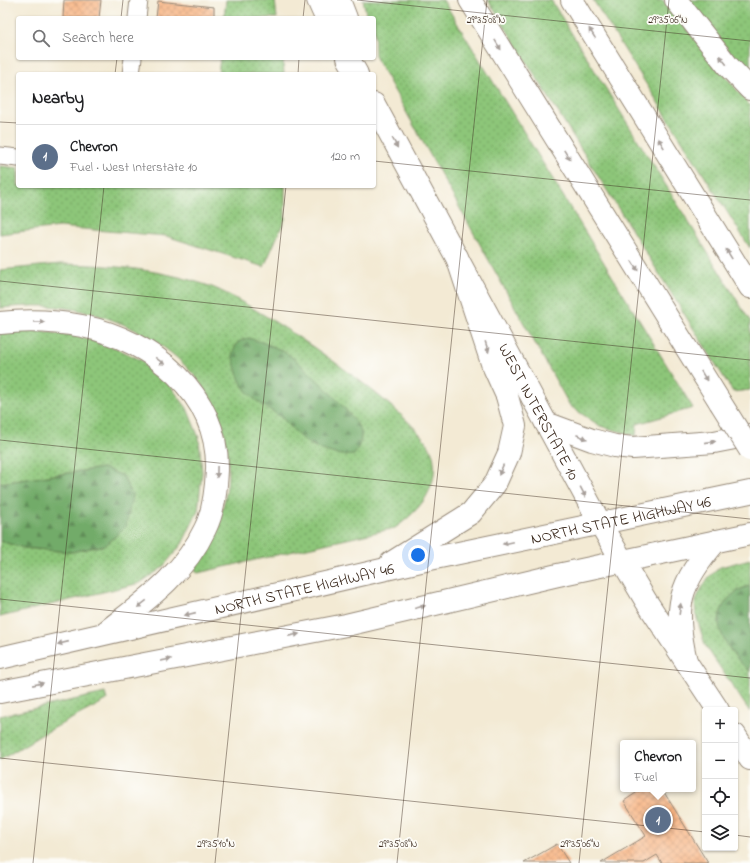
<!DOCTYPE html>
<meta charset="utf-8">
<style>
body{margin:0;font-family:"Indie Flower",sans-serif;background:#f6f6f6;color:#202124}
.controls{position:absolute;right:12px;bottom:12px;display:grid;overflow:hidden;border-radius:4px;box-shadow:0 1px 3px #0004}
.controls button{width:36px;height:36px;display:grid;place-items:center;padding:0;border:0;border-bottom:1px solid #e0e0e0;background:#fff;color:#202124;font:20px sans-serif}
.you{position:absolute;left:418px;top:555px;width:14px;height:14px;margin:-10px;border:3px solid #fff;border-radius:50%;background:#1a73e8;box-shadow:0 0 0 6px #1a73e833}
.badge{display:grid;place-items:center;width:26px;height:26px;border-radius:50%;background:#d1495b;color:#fff;font-size:13px;font-weight:700}
.pin{position:absolute;translate:-50% -50%;border:2px solid #fff;box-shadow:0 1px 4px #0006}
.popup{position:absolute;left:620px;top:740px;width:76px;height:52px;box-sizing:border-box;display:grid;place-content:center;border-radius:4px;background:#fff;filter:drop-shadow(0 1px 3px #0005);font-size:13px;white-space:nowrap;color:#757577}
.popup b{font-size:15px;color:#202124}
.popup::after{content:'';position:absolute;left:50%;top:100%;margin-left:-8px;border:8px solid transparent;border-top-color:#fff}
.list{margin:0;padding:0;list-style:none}
h2{display:flex;justify-content:space-between;align-items:center;height:52px;margin:0;padding:0 16px;font-size:17px}
h2 small{font-size:13px;font-weight:400;color:#757577}
.list li{display:grid;grid-template-columns:26px 1fr auto;gap:12px;align-items:center;box-sizing:border-box;height:64px;padding:0 16px;border-top:1px solid #e0e0e0}
.list b{display:block;font-size:15px;white-space:nowrap}
.list p{margin:0;font-size:13px;white-space:nowrap;color:#757577}
.list em{font-size:13px;font-style:normal;color:#757577}
.icon{flex:none;width:22px;height:22px;fill:none;stroke:currentColor;stroke-width:2;stroke-linecap:round;stroke-linejoin:round}
.map{position:relative;flex:none;width:750px;height:863px;overflow:hidden}
.search{position:absolute;background:#fff;box-shadow:0 1px 3px #0004;left:16px;top:16px;width:360px;height:44px;display:flex;align-items:center;gap:10px;box-sizing:border-box;padding:0 14px;border-radius:4px;color:#757577;font-size:15px}
.panel{position:absolute;background:#fff;box-shadow:0 1px 3px #0004;left:16px;top:72px;width:360px;height:116px;border-radius:4px}
.map>svg:first-child{display:block}
.grass{fill:url(#grass-dots);stroke:#64784c}
.forest{fill:url(#forest-firs);stroke:#566a44}
.building{fill:url(#building-cross-hatch)}
.lines{fill:none;stroke-linecap:round;stroke-linejoin:round}
.street-casing{stroke:#978a79;stroke-width:19}
.secondary-casing{stroke:#978a79;stroke-width:24}
.primary-casing{stroke:#978a79;stroke-width:24}
.highway-casing{stroke:#978a79;stroke-width:24}
.street{stroke:#fff;stroke-width:17}
.secondary{stroke:#fff;stroke-width:22}
.primary{stroke:#fff;stroke-width:22}
.highway{stroke:#fff;stroke-width:22}
.highway-bridge-casing{stroke:#978a79;stroke-width:24;stroke-linecap:butt}
.highway-bridge{stroke:#fff;stroke-width:22}
.oneway{fill:#a79f9a}
.ticks{fill:none;stroke:#3b2a1e;stroke-width:1;stroke-opacity:0.45}
.labels{text-anchor:middle;stroke-width:3.5;stroke-linejoin:round;paint-order:stroke}
.street-label{font-size:16px;fill:#3b2a1e;stroke:#fdfcf7}
.ticks-label{font-size:10px;text-anchor:middle;fill:#3b2a1e;stroke:#fdfcf7;stroke-width:3.5;stroke-linejoin:round;paint-order:stroke}
</style>
<div class="map">
<svg width="750" height="863" viewBox="0 0 750 863">
<defs>
<pattern id="grass-dots" width="8" height="8" patternUnits="userSpaceOnUse"><rect width="8" height="8" fill="#8dc679"/><path d="M2 2h.1M6 6h.1" fill="none" stroke="#74a163" stroke-width="1.8" stroke-linecap="round"/></pattern>
<pattern id="forest-firs" width="22" height="20" patternUnits="userSpaceOnUse"><rect width="22" height="20" fill="#72ab69"/><path d="M5 1l3.5 6h-7zM16 11l3.5 6h-7z" fill="#5f8b56"/></pattern>
<pattern id="building-cross-hatch" width="8" height="8" patternUnits="userSpaceOnUse"><rect width="8" height="8" fill="#f8b07d"/><path d="M0 0l8 8M0 8l8-8" fill="none" stroke="#ca8f66"/></pattern>
</defs>
<rect width="100%" height="100%" fill="#fdfcf7"/>
<filter id="ink" filterUnits="userSpaceOnUse"><feTurbulence type="fractalNoise" baseFrequency=".025" numOctaves="2"/><feDisplacementMap in="SourceGraphic" scale="8" xChannelSelector="R" yChannelSelector="G"/><feConvolveMatrix kernelMatrix="1 2 1 2 8 2 1 2 1" color-interpolation-filters="sRGB"/></filter>
<filter id="wash" filterUnits="userSpaceOnUse"><feTurbulence type="fractalNoise" baseFrequency=".012" numOctaves="4" result="noise"/><feDisplacementMap in="SourceGraphic" scale="16" xChannelSelector="R" yChannelSelector="G"/><feGaussianBlur stdDeviation="0.9" result="paint"/><feColorMatrix in="noise" values="0 0 0 0 0 0 0 0 0 0 0 0 0 0 0 0 0 1.4 0 .05"/><feComposite in="paint" operator="in"/></filter>
<g filter="url(#wash)">
<rect width="100%" height="100%" fill="#f3ead4"/>
<!-- grass -->
<g class="grass">
<polygon points="226,0 275,0 277,18 224,18"/>
<polygon points="363,0 443,0 693,408 637,424 636,436 600,426 570,406 375,56 374,18 367,18"/>
<polygon points="488,0 551,0 750,321 750,390 733,392"/>
<polygon points="593,0 663,0 750,106 750,248"/>
<polygon points="687,0 750,0 750,74 741,66"/>
<polygon points="220,58 283,58 284,74 218,74"/>
<polygon points="0,166 18,168 18,186 285,186 285,219 264,267 166,236 59,227 0,234"/>
<path d="M60,264C112,265 162,269 212,287C254,303 423,415 433,455C440,488 419,511 395,528L198,573L195,571C196,560 205,551 210,542C220,520 227,499 228,475C234,374 136,311 46,306C30,305 15,307 0,308V270Z"/>
<polygon points="29,330 78,336 116,348 143,361 165,379 187,408 199,438 202,472 198,511 182,544 162,568 140,583 0,617 0,541 24,548 71,552 106,545 103,468 0,483 0,332"/>
<polygon points="750,559 750,586 738,590 731,650 750,671 750,712 705,645 696,615 695,604 699,593 708,578 720,567"/>
<polygon points="105,693 107,700 41,735 0,760 0,716"/>
</g>
<!-- forest -->
<g class="forest">
<path d="M248,338C263,342 280,348 293,358C306,368 357,417 361,432C362,440 358,449 354,455C335,457 312,448 298,435C293,430 289,424 283,419C271,409 254,402 245,389C238,379 235,366 232,354L238,342Z"/>
<polygon points="103,468 123,476 132,496 126,526 106,545 71,552 24,548 0,541 0,483"/>
<path d="M750,586V671C738,663 719,637 719,622C719,604 734,590 750,586Z"/>
</g>
<g id="blocks">
<!-- building -->
<g class="building">
<polygon points="64,0 101,0 99,18 63,18"/>
<polygon points="158,1 214,7 214,18 156,18"/>
<polygon points="642,789 662,789 708,863 662,863 657,855 644,863 601,863 646,836 624,801"/>
<polygon points="557,844 569,863 524,863"/>
</g>
</g>
</g>
<g filter="url(#ink)">
<use href="#blocks" fill-opacity="0" stroke="#978a79" stroke-width="1"/>
<g class="lines">
<defs>
<g id="street">
<polyline points="137,18 139,0"/>
<polyline points="131,74 133,58"/>
<polyline points="0,156 18,158"/>
</g>
<g id="secondary">
<polyline points="318,0 326,18"/>
<polyline points="339,0 346,18"/>
<polyline points="348,58 357,74"/>
<path id="s1" d="M374,104L601,525L646,601L718,710"/>
<polyline points="546,423 592,440 615,446 633,448 714,442 750,435"/>
<polyline points="735,735 750,759"/>
</g>
<g id="primary">
<path d="M0,323C27,320 55,321 82,326C152,340 219,394 217,470C216,490 214,511 205,529C184,574 145,601 107,631"/>
<polyline points="391,563 471,513 495,484 509,453 515,426 507,396 492,363 457,257"/>
<path id="s2" d="M0,658L425,560L750,492"/>
<path d="M686,661C673,606 679,584 716,541"/>
<polyline points="0,692 346,625 558,575 750,534"/>
</g>
<g id="highway">
<polyline points="470,0 720,402"/>
<polyline points="572,0 750,287"/>
<polyline points="676,0 728,66 750,89"/>
</g>
</defs>
<!-- street casing -->
<use href="#street" class="street-casing"/>
<!-- secondary casing -->
<use href="#secondary" class="secondary-casing"/>
<!-- primary casing -->
<use href="#primary" class="primary-casing"/>
<!-- highway casing -->
<use href="#highway" class="highway-casing"/>
<!-- street -->
<use href="#street" class="street"/>
<!-- secondary -->
<use href="#secondary" class="secondary"/>
<!-- primary -->
<use href="#primary" class="primary"/>
<!-- highway -->
<use href="#highway" class="highway"/>
<defs>
<polyline id="highway-bridge" points="720,402 750,450"/>
</defs>
<!-- highway-bridge casing -->
<use href="#highway-bridge" class="highway-bridge-casing"/>
<!-- highway-bridge -->
<use href="#highway-bridge" class="highway-bridge"/>
</g>
<!-- one-way arrows -->
<defs><path id="oneway-solid" d="M-6-.8H1V-3.2L6.5 0L1 3.2V.8H-6Z"/></defs>
<g class="oneway">
<use href="#oneway-solid" transform="translate(592 33) rotate(-122)"/>
<use href="#oneway-solid" transform="translate(498 45) rotate(58)"/>
<use href="#oneway-solid" transform="translate(723 60) rotate(-128)"/>
<use href="#oneway-solid" transform="translate(395 143) rotate(62)"/>
<use href="#oneway-solid" transform="translate(661 143) rotate(-122)"/>
<use href="#oneway-solid" transform="translate(567 155) rotate(58)"/>
<use href="#oneway-solid" transform="translate(729 254) rotate(-122)"/>
<use href="#oneway-solid" transform="translate(635 266) rotate(58)"/>
<use href="#oneway-solid" transform="translate(39 322)"/>
<use href="#oneway-solid" transform="translate(487 347) rotate(72)"/>
<use href="#oneway-solid" transform="translate(160 361) rotate(36)"/>
<use href="#oneway-solid" transform="translate(704 376) rotate(58)"/>
<use href="#oneway-solid" transform="translate(582 437) rotate(21)"/>
<use href="#oneway-solid" transform="translate(710 442) rotate(-6)"/>
<use href="#oneway-solid" transform="translate(501 470) rotate(114)"/>
<use href="#oneway-solid" transform="translate(217 472) rotate(91)"/>
<use href="#oneway-solid" transform="translate(583 492) rotate(62)"/>
<use href="#oneway-solid" transform="translate(508 543) rotate(168)"/>
<use href="#oneway-solid" transform="translate(142 604) rotate(142)"/>
<use href="#oneway-solid" transform="translate(420 607) rotate(-14)"/>
<use href="#oneway-solid" transform="translate(680 609) rotate(-82)"/>
<use href="#oneway-solid" transform="translate(190 614) rotate(167)"/>
<use href="#oneway-solid" transform="translate(294 635) rotate(-11)"/>
<use href="#oneway-solid" transform="translate(63 643) rotate(167)"/>
<use href="#oneway-solid" transform="translate(166 660) rotate(-11)"/>
<use href="#oneway-solid" transform="translate(38 684) rotate(-11)"/>
</g>
</g>
<!-- ticks -->
<path class="ticks" d="M357,0L750,41M121,18L123,0M303,18L305,0M115,74L117,58M298,74L299,58M0,122L18,123M374,161L750,200M0,281L750,360M0,440L750,519M0,599L750,678M0,758L705,832M735,835L750,837M33,863L104,186M215,863L286,186M397,863L487,0M579,863L669,0"/>
<g class="labels">
<!-- street labels -->
<g class="street-label">
<text dy="6" stroke="none"><textPath href="#s1" startOffset="349">WEST INTERSTATE 10</textPath></text>
<text dy="6" stroke="none"><textPath href="#s2" startOffset="636">NORTH STATE HIGHWAY 46</textPath></text>
<text dy="6" stroke="none"><textPath href="#s2" startOffset="312">NORTH STATE HIGHWAY 46</textPath></text>
</g>
</g>
<g class="ticks-label">
<text x="486" y="23">29°35'08"N</text>
<text x="668" y="23">29°35'06"N</text>
<text x="216" y="847">29°35'10"N</text>
<text x="398" y="847">29°35'08"N</text>
<text x="580" y="847">29°35'06"N</text>
</g>
</svg>
<div class="controls">
<button>+</button>
<button>−</button>
<button><svg class="icon" aria-label="locate" viewBox="0 0 24 24"><circle cx="12" cy="12" r="6"/><path d="M12 2v4M12 18v4M2 12h4M18 12h4"/></svg></button>
<button><svg class="icon" aria-label="layers" viewBox="0 0 24 24"><path d="M12 4l9 5-9 5-9-5zM3 14l9 5 9-5"/></svg></button>
</div>
<div class="you"></div>
<div class="pin badge" style="left:658px;top:820px;background:#5c6f8a">1</div>
<div class="popup"><b>Chevron</b>Fuel</div>
<div class="search"><svg class="icon" aria-label="search" viewBox="0 0 24 24"><circle cx="10" cy="10" r="6"/><path d="M15 15l6 6"/></svg>Search here</div>
<section class="panel">
<h2>Nearby<small></small></h2>
<ul class="list">
<li><span class="badge" style="background:#5c6f8a">1</span><div><b>Chevron</b><p>Fuel · West Interstate 10</p></div><em>120 m</em></li>
</ul>
</section>
</div>
